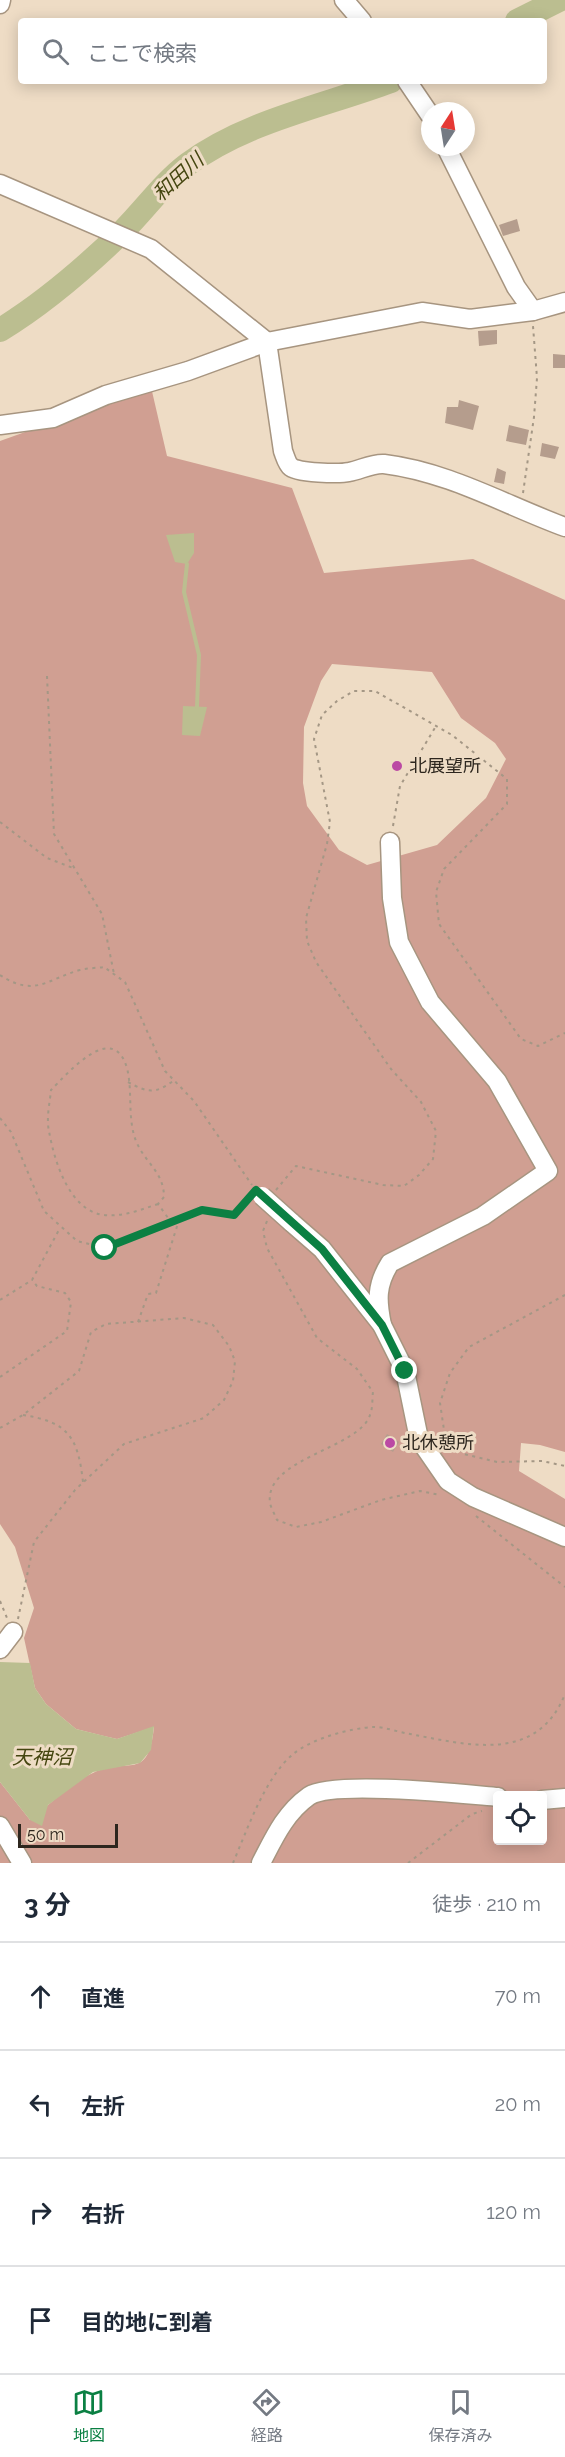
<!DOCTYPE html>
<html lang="ja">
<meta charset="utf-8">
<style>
body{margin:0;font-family:Raleway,"Noto Sans JP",sans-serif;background:#f6f6f7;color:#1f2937}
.controls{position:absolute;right:18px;bottom:18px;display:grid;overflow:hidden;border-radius:6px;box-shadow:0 3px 15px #0003}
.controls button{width:54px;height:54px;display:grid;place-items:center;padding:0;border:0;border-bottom:2px solid #e0e1e3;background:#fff;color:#1f2937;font:30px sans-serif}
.compass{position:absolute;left:421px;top:102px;width:54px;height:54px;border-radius:50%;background:#fff;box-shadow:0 3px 15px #0003;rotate:12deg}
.scale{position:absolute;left:18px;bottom:15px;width:100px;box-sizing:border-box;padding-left:6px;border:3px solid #2d261e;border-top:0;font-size:16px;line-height:21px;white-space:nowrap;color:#2d261e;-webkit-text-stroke:4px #eedcc5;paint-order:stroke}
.stop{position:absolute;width:18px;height:18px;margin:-14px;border:4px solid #0b8043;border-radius:50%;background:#fff}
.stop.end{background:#0b8043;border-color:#fff;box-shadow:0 2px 6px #0008}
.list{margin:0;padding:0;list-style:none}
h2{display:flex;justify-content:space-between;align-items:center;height:78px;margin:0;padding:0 24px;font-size:26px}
h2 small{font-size:20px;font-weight:400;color:#747a83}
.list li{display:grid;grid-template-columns:39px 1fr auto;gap:18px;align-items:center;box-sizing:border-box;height:108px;padding:0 24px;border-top:2px solid #e0e1e3}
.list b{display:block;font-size:22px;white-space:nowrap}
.list em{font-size:20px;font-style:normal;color:#747a83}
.icon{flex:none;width:33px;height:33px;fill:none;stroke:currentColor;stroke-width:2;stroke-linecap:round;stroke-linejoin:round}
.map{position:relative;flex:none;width:565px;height:1863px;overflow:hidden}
.search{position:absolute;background:#fff;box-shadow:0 3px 15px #0003;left:18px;right:18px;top:18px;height:66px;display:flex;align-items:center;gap:15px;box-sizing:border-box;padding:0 21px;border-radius:6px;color:#747a83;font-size:22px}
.sheet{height:510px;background:#fff}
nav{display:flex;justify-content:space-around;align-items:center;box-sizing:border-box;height:84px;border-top:2px solid #e0e1e3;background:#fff;font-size:16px;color:#747a83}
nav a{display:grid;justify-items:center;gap:3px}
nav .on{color:#0b8043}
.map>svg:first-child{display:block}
.forest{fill:#d09f92;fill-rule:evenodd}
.water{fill:#bbbe90}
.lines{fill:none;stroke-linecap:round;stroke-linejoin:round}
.stream{stroke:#bbbe90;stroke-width:4}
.river{stroke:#bbbe90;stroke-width:24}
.building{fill:#b59d8d}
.minor-casing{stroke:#a79580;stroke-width:21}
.path{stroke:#a49785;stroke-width:2;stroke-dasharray:3 4.5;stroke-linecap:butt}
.minor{stroke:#fff;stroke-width:18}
.minor-bridge-casing{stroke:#a79580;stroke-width:21;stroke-linecap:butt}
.minor-bridge{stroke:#fff;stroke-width:18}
.route{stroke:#0b8043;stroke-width:8}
.poi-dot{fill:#bb49a4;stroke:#eedcc5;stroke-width:2}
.labels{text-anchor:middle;stroke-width:6;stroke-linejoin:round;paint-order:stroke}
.poi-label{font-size:18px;fill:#2d261e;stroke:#eedcc5;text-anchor:start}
.water-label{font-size:20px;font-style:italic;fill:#454610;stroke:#eedcc5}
</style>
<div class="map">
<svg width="565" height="1863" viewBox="0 0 565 1863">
<rect width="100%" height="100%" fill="#eedcc5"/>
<!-- forest -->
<path class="forest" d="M151,387L167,456L292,488L324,573L473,559L565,600V1452L540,1445L521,1443L519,1471L565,1499V1863H0V1782L30,1820C48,1806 72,1782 93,1773C128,1756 148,1783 154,1727L117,1739L104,1736L76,1729L46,1704L35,1688L24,1638L34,1608L15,1547L0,1524V441ZM332,664L432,672L461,718L495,743L506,759L486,798L437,845L367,865L339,850L307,806L303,783L304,727L321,681ZM498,1796H542V1840H498Z"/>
<!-- water -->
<g class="water">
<polygon points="194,533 194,553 187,564 175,562 166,535"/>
<polygon points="183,706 207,707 200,736 182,735"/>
<polygon points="0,1662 30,1663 35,1688 46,1704 76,1729 117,1739 154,1726 151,1750 140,1763 93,1772 48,1805 42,1826 30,1820 0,1782"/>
</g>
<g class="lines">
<!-- stream -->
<polyline class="stream" points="187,564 184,592 199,655 197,707"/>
<!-- river -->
<g class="river">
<polyline points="517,21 559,0"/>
<path d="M0,330C46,302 86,267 124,230C145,209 164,182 188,164C246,121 324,106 391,81"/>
</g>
</g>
<!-- building -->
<g class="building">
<polygon points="517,219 520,231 503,236 499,225"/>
<polygon points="497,330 497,344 479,346 478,331"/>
<polygon points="553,354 565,355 565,368 553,368"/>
<polygon points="459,400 479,406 473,430 445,423 447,407 458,407"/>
<polygon points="509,425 529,430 526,445 506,441"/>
<polygon points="542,443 559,447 555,459 540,456"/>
<polygon points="497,468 506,472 504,484 494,482"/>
<polygon points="387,1434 399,1442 393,1452 381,1444"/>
</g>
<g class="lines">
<defs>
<g id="minor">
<polyline points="344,0 362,21"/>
<polyline points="0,4 1,0"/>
<polyline points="407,81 430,115"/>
<polyline points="446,147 516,287 533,311"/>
<path d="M0,184L151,249L267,342L283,451C285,456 287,464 291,467C296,473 340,474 349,472C360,470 373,463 384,464C449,472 505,505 565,527"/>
<polyline points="0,425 53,418 106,395 188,371 267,342 422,312 470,319 533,311 565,302"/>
<polyline points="291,1222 322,1249 382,1325 405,1371 419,1439 448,1481 473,1497 565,1537"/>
<path d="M382,1325C377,1301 376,1285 390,1263L483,1216L548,1171L497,1081L430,1002L399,942L392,898L390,842"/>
<polyline points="0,1649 13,1632"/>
<polyline points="542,1800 565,1798"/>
<polyline points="0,1826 22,1863"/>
<path d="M261,1863C274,1838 285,1813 309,1796C334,1780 462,1794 498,1797"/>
</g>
</defs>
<!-- minor casing -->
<use href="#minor" class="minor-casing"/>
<!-- path -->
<g class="path">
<polyline points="523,493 534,417 537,378 533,326"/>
<polyline points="47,676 54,834 102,914 114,974"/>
<polyline points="0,822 47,858 73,868"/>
<polyline points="393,826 400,786 436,726"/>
<path d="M0,975C35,998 47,979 80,970C88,968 97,968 104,967L125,982L165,1071L194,1101L252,1185"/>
<path d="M128,1082C148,1093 155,1094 173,1081"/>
<polyline points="0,1118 11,1132 44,1211 77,1241 105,1248 202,1210 234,1215 247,1202"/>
<polyline points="276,1190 296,1166 383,1185 404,1186 419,1175 433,1159 436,1131 421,1102 391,1069 316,962 307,941 306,918 327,844 330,822 314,739 322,715 337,701 354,691 375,691 452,735 507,779 507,804 444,869 436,892 439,924 521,1039 538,1046 565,1033"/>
<path d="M158,1204C140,1210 123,1217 104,1215C69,1211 54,1160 49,1131C46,1118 50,1102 51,1090C68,1073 113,1020 127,1068C133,1092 127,1118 136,1141C145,1163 164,1172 164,1197L158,1204L171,1222"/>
<path d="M267,1221L263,1231L267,1248L317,1338L357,1369L373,1392C372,1399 373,1408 370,1415C359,1449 264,1458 270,1503C271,1508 275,1515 277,1520L296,1527L321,1522L381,1500L420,1491L440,1495"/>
<polyline points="565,1295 469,1347 450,1373 440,1403 444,1430 464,1454 497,1462 542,1461 565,1466"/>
<polyline points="0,1300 32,1280 60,1228"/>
<polyline points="138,1322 148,1294 156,1293 179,1220"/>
<polyline points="0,1377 67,1331 71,1302 65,1293 37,1286 32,1280"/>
<path d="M23,1415C69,1422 78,1438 83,1482"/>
<polyline points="0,1428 23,1415 79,1371 91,1332 106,1324 184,1318 213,1325 229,1346 235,1361 233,1381 224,1400 204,1418 124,1444 75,1490 34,1542 18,1619"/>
<polyline points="476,1516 565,1587"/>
<polyline points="0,1601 7,1618"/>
<path d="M233,1863C247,1830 265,1778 292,1755C310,1739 350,1728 374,1727C385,1727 398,1732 410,1734C468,1745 537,1764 565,1694"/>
<polyline points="408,1863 472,1814 482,1811"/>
</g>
<!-- minor -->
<use href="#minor" class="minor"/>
<defs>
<polyline id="minor-bridge" points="262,1196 291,1222"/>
</defs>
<!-- minor-bridge casing -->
<use href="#minor-bridge" class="minor-bridge-casing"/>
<!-- minor-bridge -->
<use href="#minor-bridge" class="minor-bridge"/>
</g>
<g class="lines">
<!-- route -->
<polyline class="route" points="105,1248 202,1210 234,1215 256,1190 322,1249 382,1325 405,1371"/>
</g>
<!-- markers -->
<g class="poi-dot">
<circle cx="397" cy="766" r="6"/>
<circle cx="390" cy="1443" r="6"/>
</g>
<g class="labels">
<!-- poi labels -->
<g class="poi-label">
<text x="409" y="772">北展望所</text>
<text x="402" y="1449">北休憩所</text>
</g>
<!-- water labels -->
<g class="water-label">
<text transform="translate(178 177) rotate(-42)" y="7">和田川</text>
<text x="42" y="1764">天神沼</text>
</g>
</g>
</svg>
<div class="controls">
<button><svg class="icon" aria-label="locate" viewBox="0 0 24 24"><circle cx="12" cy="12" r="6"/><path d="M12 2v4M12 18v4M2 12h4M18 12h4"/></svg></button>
</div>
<svg class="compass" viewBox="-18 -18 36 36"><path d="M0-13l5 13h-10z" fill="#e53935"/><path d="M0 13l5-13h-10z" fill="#747a83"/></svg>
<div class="scale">50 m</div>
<div class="stop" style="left:105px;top:1248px"></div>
<div class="stop end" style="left:405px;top:1371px"></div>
<div class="search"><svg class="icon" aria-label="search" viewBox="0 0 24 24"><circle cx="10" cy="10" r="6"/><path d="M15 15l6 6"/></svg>ここで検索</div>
</div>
<section class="sheet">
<h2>3 分<small>徒歩 · 210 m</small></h2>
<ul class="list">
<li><svg class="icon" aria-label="ahead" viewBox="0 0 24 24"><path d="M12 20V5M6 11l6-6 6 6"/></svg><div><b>直進</b></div><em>70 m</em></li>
<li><svg class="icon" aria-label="left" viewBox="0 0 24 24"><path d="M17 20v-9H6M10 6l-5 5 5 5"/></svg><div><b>左折</b></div><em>20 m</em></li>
<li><svg class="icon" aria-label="right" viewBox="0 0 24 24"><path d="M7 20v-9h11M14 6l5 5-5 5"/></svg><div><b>右折</b></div><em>120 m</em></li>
<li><svg class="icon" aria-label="arrive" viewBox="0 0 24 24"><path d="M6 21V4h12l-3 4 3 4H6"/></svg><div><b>目的地に到着</b></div></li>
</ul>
</section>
<nav>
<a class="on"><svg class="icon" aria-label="map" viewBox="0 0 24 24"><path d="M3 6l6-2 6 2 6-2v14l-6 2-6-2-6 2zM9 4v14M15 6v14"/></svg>地図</a>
<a><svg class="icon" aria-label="directions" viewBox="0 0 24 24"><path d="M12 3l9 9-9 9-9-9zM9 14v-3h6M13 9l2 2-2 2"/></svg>経路</a>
<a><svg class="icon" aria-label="saved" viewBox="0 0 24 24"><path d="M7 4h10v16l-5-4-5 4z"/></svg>保存済み</a>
</nav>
